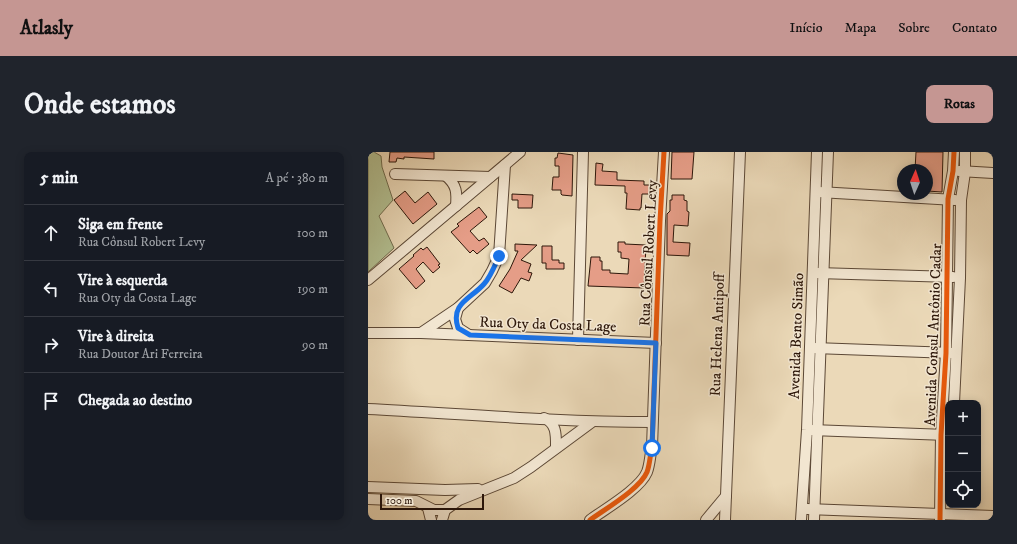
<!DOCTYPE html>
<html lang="pt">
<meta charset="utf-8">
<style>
body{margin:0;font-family:"IM FELL DW Pica",serif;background:#20242c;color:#f1f3f6}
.controls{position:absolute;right:12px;bottom:12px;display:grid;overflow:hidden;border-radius:8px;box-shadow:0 2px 10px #0003}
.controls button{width:36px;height:36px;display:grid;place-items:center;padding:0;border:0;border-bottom:1px solid #363941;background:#171b24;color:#f1f3f6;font:20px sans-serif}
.compass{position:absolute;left:529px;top:12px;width:36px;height:36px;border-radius:50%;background:#171b24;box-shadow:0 2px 10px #0003;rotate:3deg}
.scale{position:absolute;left:12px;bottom:10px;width:104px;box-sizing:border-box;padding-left:4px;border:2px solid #2d170a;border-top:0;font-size:11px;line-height:14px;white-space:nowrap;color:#2d170a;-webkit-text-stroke:3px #f2e6d1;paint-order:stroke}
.stop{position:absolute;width:12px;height:12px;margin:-9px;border:3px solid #1a73e8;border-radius:50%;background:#fff}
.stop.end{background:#1a73e8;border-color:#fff;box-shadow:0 1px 4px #0008}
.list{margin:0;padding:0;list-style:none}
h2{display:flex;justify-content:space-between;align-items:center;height:52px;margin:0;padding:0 16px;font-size:17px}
h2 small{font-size:13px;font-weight:400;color:#9ea1a6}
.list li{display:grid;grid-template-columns:26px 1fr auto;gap:12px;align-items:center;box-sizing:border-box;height:56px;padding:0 16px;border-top:1px solid #363941}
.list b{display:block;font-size:15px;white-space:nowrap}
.list p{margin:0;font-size:13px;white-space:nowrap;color:#9ea1a6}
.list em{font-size:13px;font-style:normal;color:#9ea1a6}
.icon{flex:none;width:22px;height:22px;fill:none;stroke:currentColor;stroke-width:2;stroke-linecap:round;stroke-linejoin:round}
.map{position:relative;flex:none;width:625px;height:368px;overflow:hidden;border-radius:8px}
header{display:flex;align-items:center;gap:24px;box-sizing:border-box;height:56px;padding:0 20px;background:#c59692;color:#111}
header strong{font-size:19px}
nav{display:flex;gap:22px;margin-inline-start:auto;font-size:14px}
.intro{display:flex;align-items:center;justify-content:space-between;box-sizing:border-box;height:96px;padding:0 24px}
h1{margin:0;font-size:28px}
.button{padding:10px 18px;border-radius:8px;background:#c59692;color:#111;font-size:14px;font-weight:700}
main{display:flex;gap:24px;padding:0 24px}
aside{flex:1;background:#171b24;border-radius:8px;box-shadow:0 2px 10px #0003}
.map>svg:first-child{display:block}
.green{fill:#b3c092;stroke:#706c4e}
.building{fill:#e59d87;stroke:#2d170a}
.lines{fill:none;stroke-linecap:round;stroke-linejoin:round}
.minor-casing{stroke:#5c4836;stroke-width:12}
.minor{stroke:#f2e6d1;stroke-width:10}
.cycleway-casing{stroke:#f2e6d1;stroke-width:8}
.cycleway{stroke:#e8590c;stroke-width:5}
.route{stroke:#1a73e8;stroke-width:5}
.labels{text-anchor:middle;stroke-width:3;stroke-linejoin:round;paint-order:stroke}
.street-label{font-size:15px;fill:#2d170a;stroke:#f2e6d1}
</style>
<header>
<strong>Atlasly</strong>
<nav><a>Início</a><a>Mapa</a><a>Sobre</a><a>Contato</a></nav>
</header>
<div class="intro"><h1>Onde estamos</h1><a class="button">Rotas</a></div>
<main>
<aside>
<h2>5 min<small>A pé · 380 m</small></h2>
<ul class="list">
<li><svg class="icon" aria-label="ahead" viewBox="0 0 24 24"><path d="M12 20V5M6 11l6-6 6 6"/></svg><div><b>Siga em frente</b><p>Rua Cônsul Robert Levy</p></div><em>100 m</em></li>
<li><svg class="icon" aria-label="left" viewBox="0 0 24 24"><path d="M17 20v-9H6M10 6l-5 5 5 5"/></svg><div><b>Vire à esquerda</b><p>Rua Oty da Costa Lage</p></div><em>190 m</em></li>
<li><svg class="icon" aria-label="right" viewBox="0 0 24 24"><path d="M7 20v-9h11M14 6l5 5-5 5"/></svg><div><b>Vire à direita</b><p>Rua Doutor Ari Ferreira</p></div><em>90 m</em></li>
<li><svg class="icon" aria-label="arrive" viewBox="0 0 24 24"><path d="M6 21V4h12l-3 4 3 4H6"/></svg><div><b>Chegada ao destino</b></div></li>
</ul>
</aside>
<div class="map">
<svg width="625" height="368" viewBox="0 0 625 368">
<rect width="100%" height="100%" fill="#ebd9b8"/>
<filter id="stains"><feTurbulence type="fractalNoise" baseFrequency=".005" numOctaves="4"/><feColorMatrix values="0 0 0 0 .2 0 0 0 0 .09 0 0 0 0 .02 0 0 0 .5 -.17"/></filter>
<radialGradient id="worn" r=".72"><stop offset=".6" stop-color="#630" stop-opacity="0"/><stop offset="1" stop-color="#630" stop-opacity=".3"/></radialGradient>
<!-- green -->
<polygon class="green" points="0,0 6,0 13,4 14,15 25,48 11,64 26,96 0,120"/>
<!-- building -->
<g class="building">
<polygon points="22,0 66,0 66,7 36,5 36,7 29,6 28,10 21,10"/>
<polygon points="304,0 326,0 324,27 303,27"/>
<polygon points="548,0 575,0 574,40 559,39 559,18 547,18"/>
<polygon points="190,1 205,3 204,44 194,43 193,42 193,38 184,38 185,25 191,25 191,14 187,14 187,6 189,6"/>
<polygon points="228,11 235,12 234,19 249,20 249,28 276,29 276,33 282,33 282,42 274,42 273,56 272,56 272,58 258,57 259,41 257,41 257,34 227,33"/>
<polygon points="37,39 47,51 60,40 69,52 45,72 26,48"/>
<polygon points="144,42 165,43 164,56 150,56 150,48 144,48"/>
<polygon points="304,43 316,43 316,48 319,49 319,59 321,60 320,74 306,73 305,90 322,91 321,104 299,103 299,62 302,59 302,48 304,48"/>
<polygon points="111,55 119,65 102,79 111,89 116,86 121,92 109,102 105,98 102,101 83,80 91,74 89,72"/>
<polygon points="250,90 257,90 257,92 278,93 276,136 220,134 223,105 232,105 232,109 234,109 234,118 242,118 242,121 260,122 261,107 253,106 253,100 250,100"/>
<polygon points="147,92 169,93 153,108 163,112 160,120 164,121 161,129 153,126 144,141 131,134 142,117 150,99 147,99"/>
<polygon points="174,94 184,94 184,108 191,108 191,111 196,111 196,117 178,117 178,111 174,111"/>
<polygon points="59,95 72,112 70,113 72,115 65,121 55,110 48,117 57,129 48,137 31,117 46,104 45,103 53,96 55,98"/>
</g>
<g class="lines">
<defs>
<g id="minor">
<polyline points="591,19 625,21"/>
<polyline points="27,22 122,25"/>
<path d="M78,24C89,33 89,41 88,54"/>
<polyline points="451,40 587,48"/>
<polyline points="449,121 585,125"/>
<polyline points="0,128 152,0"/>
<polyline points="90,156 87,167 90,176 101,183"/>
<polyline points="0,181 53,181 288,191"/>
<polyline points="53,181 90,156 117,131 124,119 131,104 137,13"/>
<polyline points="210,188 215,0"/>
<polyline points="446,196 584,201"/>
<polyline points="586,251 592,126 593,48 597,20 597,0"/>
<path d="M0,257C95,262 189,270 284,270"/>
<path d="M176,266C189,271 188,284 188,296"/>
<polyline points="443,278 579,283"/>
<polyline points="0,335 77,338 110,337"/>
<polyline points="0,347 48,349 66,358 77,358"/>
<polyline points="60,356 63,368"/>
<polyline points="439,357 625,364"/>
<polyline points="74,368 77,358 91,348 146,326 163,315 224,270"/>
<path d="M222,368C237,357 272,337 279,320C282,312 282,303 284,295L292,69L296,0"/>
<polyline points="338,368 358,344"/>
<polyline points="357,368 372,0"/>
<polyline points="433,368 439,278 449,0"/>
<polyline points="446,368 460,0"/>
<polyline points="572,368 573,283 578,201 580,47 585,19 586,0"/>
</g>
</defs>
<!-- minor casing -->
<use href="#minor" class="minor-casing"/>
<!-- minor -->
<use href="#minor" class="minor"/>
<defs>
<g id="cycleway">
<path d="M222,368C237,357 272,337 279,320C282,312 282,303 284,295L292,69L296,0"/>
<polyline points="572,368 573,283 578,201 580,47 585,19 586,0"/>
</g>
</defs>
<!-- cycleway casing -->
<use href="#cycleway" class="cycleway-casing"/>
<!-- cycleway -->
<use href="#cycleway" class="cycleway"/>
</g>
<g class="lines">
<!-- route -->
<path class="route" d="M131,104C127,113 123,124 116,132C103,147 82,151 90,176L102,183L288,191L284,296"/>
</g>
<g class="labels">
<!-- street labels -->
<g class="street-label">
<text transform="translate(280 101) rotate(-87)" y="5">Rua Cônsul Robert Levy</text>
<text transform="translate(180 172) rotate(2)" y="5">Rua Oty da Costa Lage</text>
<text transform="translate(349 183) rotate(-88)" y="5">Rua Helena Antipoff</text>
<text transform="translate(565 183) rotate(-88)" y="5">Avenida Consul Antônio Cadar</text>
<text transform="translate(428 184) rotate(-88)" y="5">Avenida Bento Simão</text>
</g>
</g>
<rect width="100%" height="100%" filter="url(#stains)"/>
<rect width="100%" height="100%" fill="url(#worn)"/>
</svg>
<div class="controls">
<button>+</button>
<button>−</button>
<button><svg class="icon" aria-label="locate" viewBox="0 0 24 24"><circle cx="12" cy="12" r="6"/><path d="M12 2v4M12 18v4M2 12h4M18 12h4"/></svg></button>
</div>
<svg class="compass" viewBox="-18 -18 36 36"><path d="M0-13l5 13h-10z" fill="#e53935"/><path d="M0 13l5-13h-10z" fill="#9ea1a6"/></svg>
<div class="scale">100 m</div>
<div class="stop" style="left:284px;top:296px"></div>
<div class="stop end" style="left:131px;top:104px"></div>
</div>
</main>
